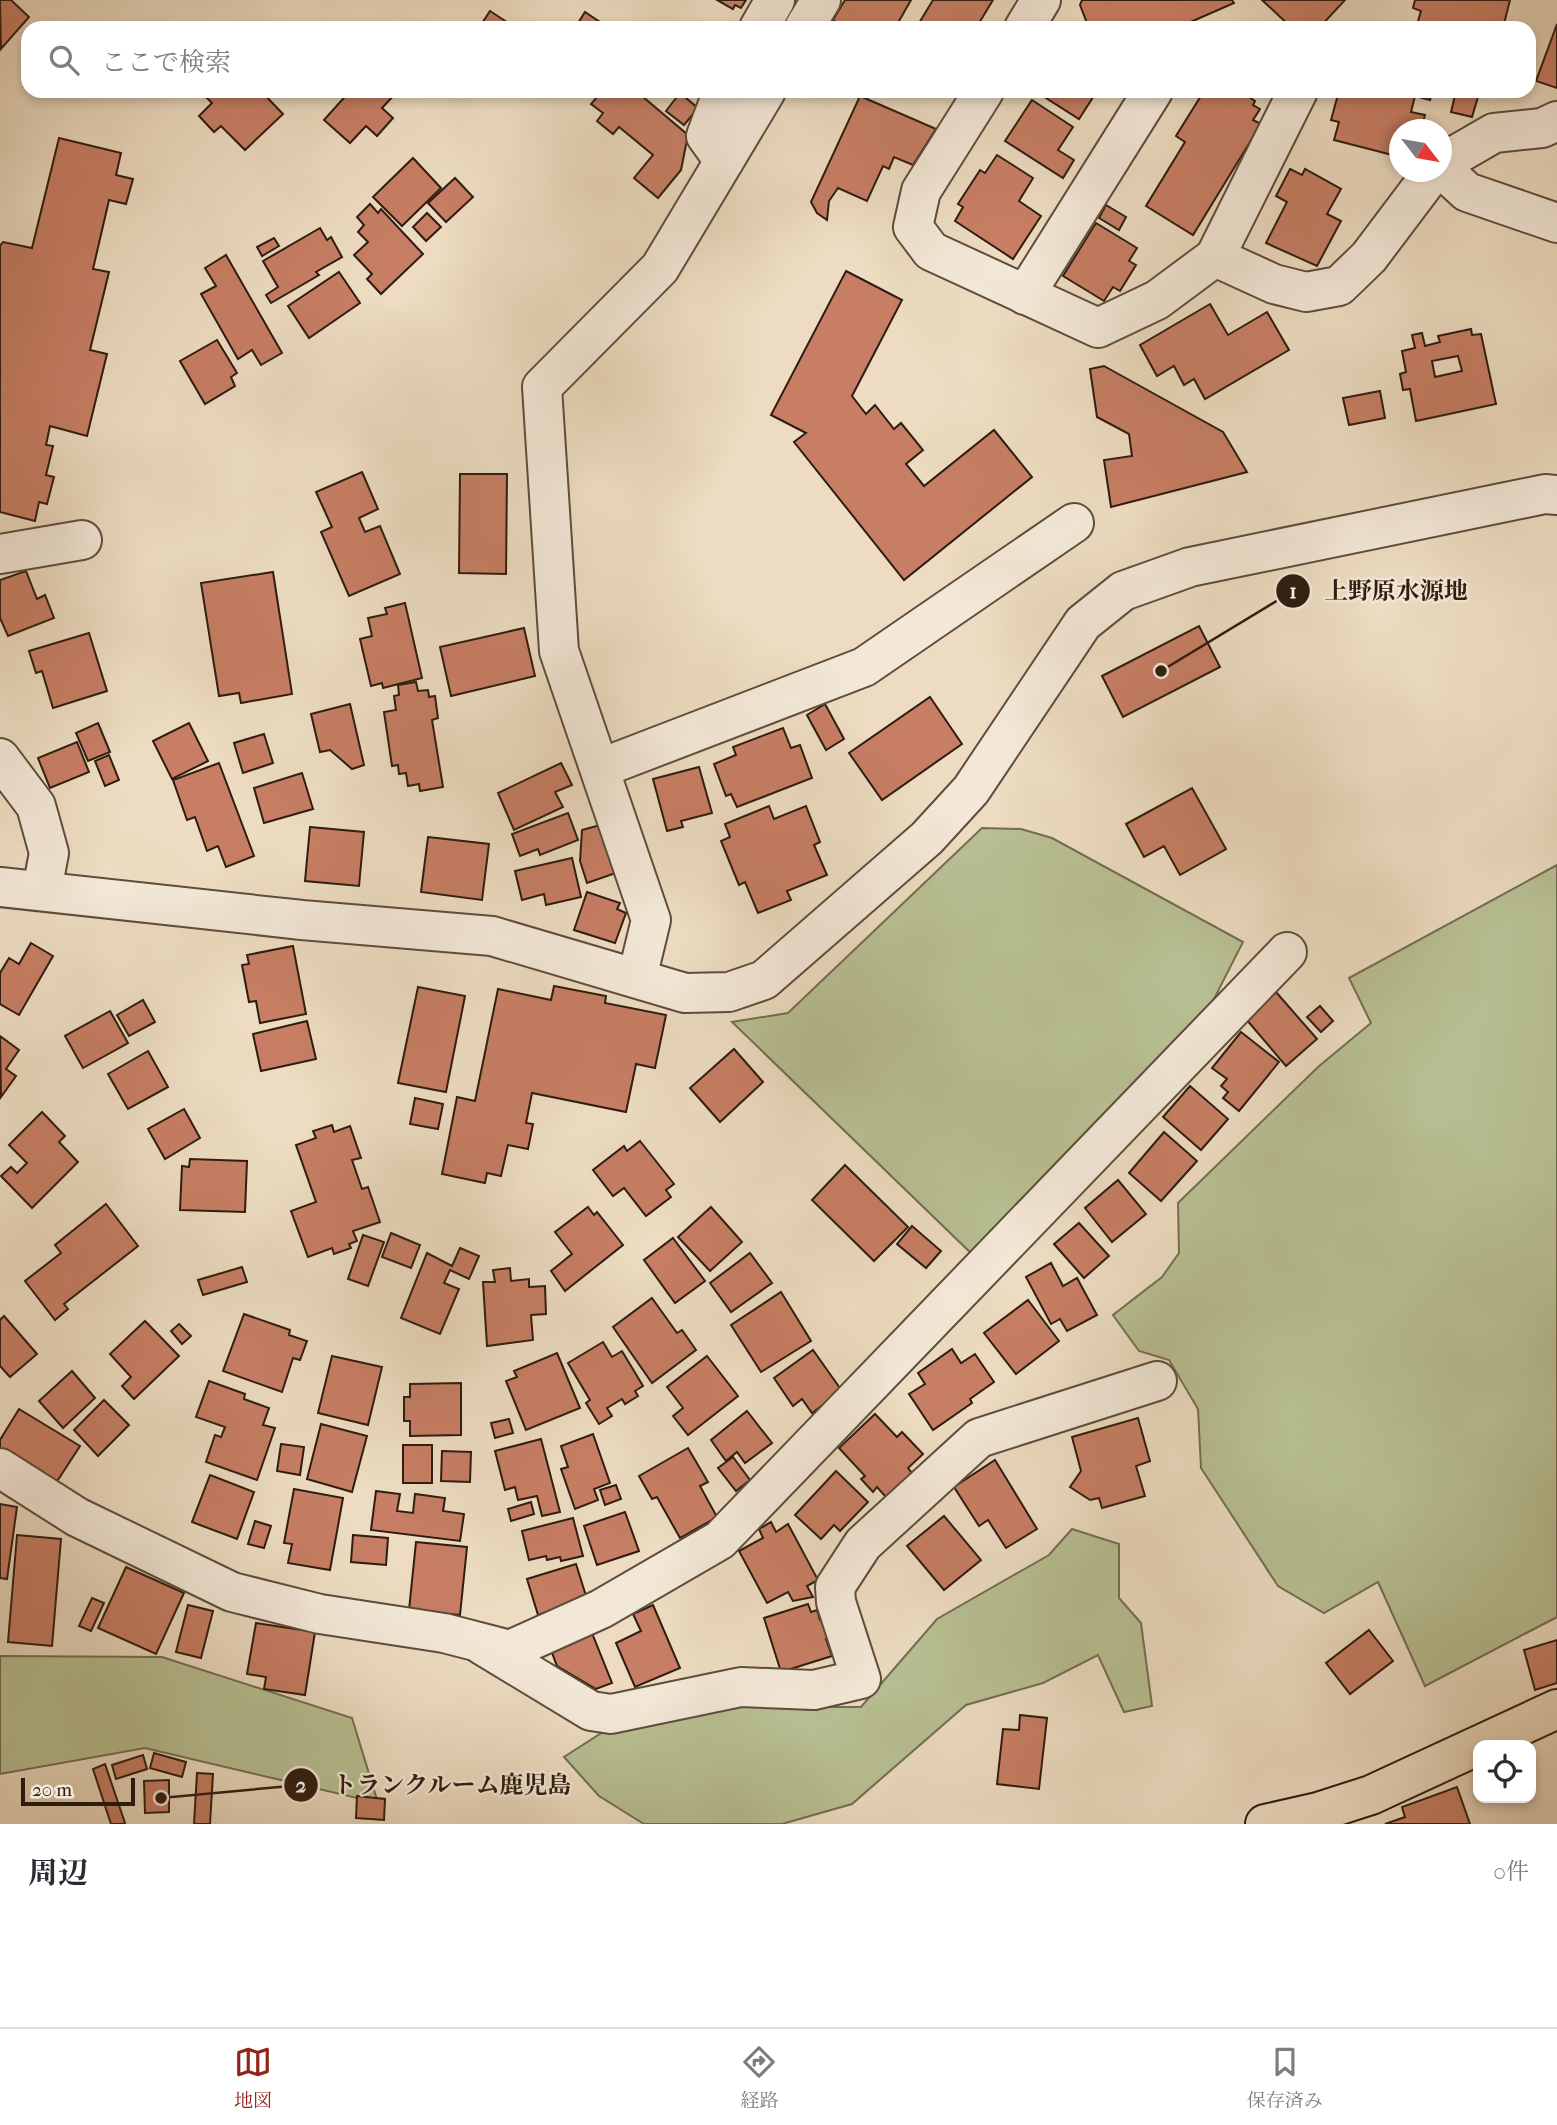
<!DOCTYPE html>
<html lang="ja">
<meta charset="utf-8">
<style>
body{margin:0;font-family:"IM FELL French Canon","Noto Serif JP",serif;background:#f2f2f3;color:#2b2b33}
.controls{position:absolute;right:21px;bottom:21px;display:grid;overflow:hidden;border-radius:14px;box-shadow:0 4px 10px #0003}
.controls button{width:63px;height:63px;display:grid;place-items:center;padding:0;border:0;border-bottom:2px solid #e1e1e2;background:#fff;color:#2b2b33;font:35px sans-serif}
.compass{position:absolute;left:1389px;top:119px;width:63px;height:63px;border-radius:50%;background:#fff;box-shadow:0 4px 10px #0003;rotate:121deg}
.scale{position:absolute;left:21px;bottom:18px;width:114px;box-sizing:border-box;padding-left:7px;border:4px solid #2e1c10;border-top:0;font-size:19px;line-height:24px;white-space:nowrap;color:#2e1c10;-webkit-text-stroke:5px #f3e8d7;paint-order:stroke}
.list{margin:0;padding:0;list-style:none}
h2{display:flex;justify-content:space-between;align-items:center;height:91px;margin:0;padding:0 28px;font-size:30px}
h2 small{font-size:23px;font-weight:400;color:#7c7c81}
.icon{flex:none;width:38px;height:38px;fill:none;stroke:currentColor;stroke-width:2;stroke-linecap:round;stroke-linejoin:round}
.map{position:relative;flex:none;width:1557px;height:1824px;overflow:hidden}
.search{position:absolute;background:#fff;box-shadow:0 4px 10px #0003;left:21px;right:21px;top:21px;height:77px;display:flex;align-items:center;gap:18px;box-sizing:border-box;padding:0 24px;border-radius:21px;color:#7c7c81;font-size:26px}
.sheet{height:203px;background:#fff}
nav{display:flex;justify-content:space-around;align-items:center;box-sizing:border-box;height:98px;border-top:2px solid #e1e1e2;background:#fff;font-size:19px;color:#7c7c81}
nav a{display:grid;justify-items:center;gap:4px}
nav .on{color:#8f2418}
.map>svg:first-child{display:block}
.green{fill:#b8c093;stroke:#736e52;stroke-width:2}
.building{fill:#c77e64;stroke:#2e1c10;stroke-width:2;fill-rule:evenodd}
.lines{fill:none;stroke-linecap:round;stroke-linejoin:round}
.street-casing{stroke:#5e4c3c;stroke-width:42}
.primary-casing{stroke:#2e1c10;stroke-width:42}
.street{stroke:#f3e8d7;stroke-width:38}
.primary{stroke:#eddcc1;stroke-width:38}
.leader{fill:none;stroke:#2e1c10;stroke-width:2.5}
.callout-dot{fill:#2e1c10;stroke:#f3e8d7;stroke-width:2.5}
.mark-label{font-size:21px;text-anchor:middle;font-weight:bold;fill:#fff}
.callout-label{font-size:24px;text-anchor:middle;font-weight:bold;fill:#2e1c10;stroke:#f3e8d7;stroke-width:5;stroke-linejoin:round;paint-order:stroke}
</style>
<div class="map">
<svg width="1557" height="1824" viewBox="0 0 1557 1824">
<rect width="100%" height="100%" fill="#eddcc1"/>
<filter id="stains"><feTurbulence type="fractalNoise" baseFrequency=".00286" numOctaves="4"/><feColorMatrix values="0 0 0 0 .2 0 0 0 0 .09 0 0 0 0 .02 0 0 0 .5 -.17"/></filter>
<radialGradient id="worn" r=".72"><stop offset=".6" stop-color="#630" stop-opacity="0"/><stop offset="1" stop-color="#630" stop-opacity=".3"/></radialGradient>
<!-- green -->
<g class="green">
<polygon points="982,828 1021,829 1052,838 1243,942 1212,1003 975,1257 732,1022 788,1013"/>
<polygon points="1557,865 1557,1617 1425,1686 1378,1582 1324,1613 1278,1586 1201,1468 1198,1409 1169,1360 1139,1351 1113,1315 1162,1277 1179,1253 1178,1203 1318,1067 1371,1023 1349,978"/>
<polygon points="1072,1529 1119,1544 1119,1598 1141,1623 1152,1706 1124,1712 1098,1655 1043,1683 966,1705 852,1804 782,1824 644,1824 599,1796 564,1757 603,1732 741,1707 861,1707 937,1619 1049,1555"/>
<polygon points="0,1656 162,1657 352,1718 378,1803 145,1748 0,1774"/>
</g>
<!-- building -->
<g class="building">
<polygon points="0,0 11,0 29,17 1,49"/>
<polygon points="717,0 746,0 741,8 735,5 733,9"/>
<polygon points="845,0 911,0 895,28 846,28 833,20"/>
<polygon points="933,0 993,0 976,28 916,28"/>
<polygon points="1082,0 1232,0 1234,3 1177,28 1120,28 1119,25 1089,28 1080,5"/>
<polygon points="1262,0 1345,0 1319,28 1292,28"/>
<polygon points="1415,0 1510,0 1503,28 1416,28 1421,11 1413,8"/>
<polygon points="490,11 516,28 479,28"/>
<polygon points="585,12 609,28 575,28"/>
<polygon points="1557,24 1557,88 1536,81"/>
<polygon points="207,91 261,91 283,114 245,150 221,126 214,132 199,116 212,103 203,94"/>
<polygon points="350,91 398,91 382,108 393,118 377,136 366,126 350,143 324,120"/>
<polygon points="602,91 636,91 688,135 681,170 658,198 634,178 653,155 619,127 613,134 597,121 603,113 591,104"/>
<polygon points="1035,91 1097,91 1079,119"/>
<polygon points="1204,91 1240,91 1255,101 1253,105 1260,109 1253,120 1261,124 1193,235 1146,206 1185,142 1176,136"/>
<polygon points="1339,91 1367,96 1368,91 1433,91 1430,100 1415,96 1411,112 1425,115 1421,130 1400,130 1400,157 1334,140 1339,122 1331,120"/>
<polygon points="1456,91 1478,97 1472,117 1451,112"/>
<polygon points="680,93 698,108 684,125 666,111"/>
<polygon points="860,96 936,129 913,165 894,157 889,169 883,166 867,201 838,188 829,201 827,220 817,213 811,202"/>
<polygon points="1032,100 1073,127 1058,150 1074,160 1063,178 1005,141"/>
<polygon points="59,138 121,153 116,175 133,179 126,204 109,200 93,269 109,272 90,350 107,354 87,436 50,426 46,445 53,446 46,475 54,477 47,504 39,502 35,521 0,512 0,246 3,242 32,248"/>
<polygon points="997,155 1033,178 1019,201 1041,216 1013,259 955,221 963,207 958,204 980,170 985,173"/>
<polygon points="413,158 441,188 402,226 373,197"/>
<polygon points="1290,169 1302,175 1305,169 1341,189 1327,214 1341,221 1317,266 1266,243 1287,202 1276,196"/>
<polygon points="455,178 473,197 446,222 428,203"/>
<polygon points="370,204 378,213 381,209 423,254 381,294 367,279 372,274 354,255 368,242 358,232 364,225 357,217"/>
<polygon points="1106,205 1126,217 1119,230 1099,218"/>
<polygon points="427,213 441,227 426,241 413,227"/>
<polygon points="1096,223 1137,248 1129,261 1136,265 1120,291 1113,287 1104,301 1063,276"/>
<polygon points="320,228 327,240 331,237 342,257 316,272 319,275 271,303 266,295 278,287 263,261"/>
<polygon points="274,238 279,246 262,256 257,247"/>
<polygon points="226,255 282,353 261,365 252,350 238,359 201,294 216,286 205,268"/>
<polygon points="846,271 902,300 852,396 866,414 875,405 894,429 901,423 923,450 906,464 924,486 994,430 1032,477 904,580 794,442 806,433 771,415"/>
<polygon points="339,272 360,303 309,338 288,306"/>
<polygon points="1210,304 1228,335 1267,312 1289,350 1205,399 1194,379 1184,385 1174,366 1157,376 1140,345"/>
<path d="M1471,329L1472,335L1481,334L1496,404L1416,421L1410,389L1403,390L1400,374L1406,372L1402,351L1415,348L1412,335L1422,333L1425,346L1440,342L1438,336ZM1458,356L1462,371L1435,377L1432,361Z"/>
<polygon points="217,340 237,373 231,377 235,386 205,404 180,361"/>
<polygon points="1104,366 1223,432 1247,472 1111,507 1104,460 1132,456 1129,434 1097,417 1090,369"/>
<polygon points="1380,391 1385,418 1349,425 1343,398"/>
<polygon points="362,472 378,509 359,518 365,532 380,526 400,574 349,596 321,532 332,527 316,492"/>
<polygon points="460,474 507,474 506,574 459,573"/>
<polygon points="26,571 37,599 45,595 54,618 8,636 0,618 0,580"/>
<polygon points="273,572 292,694 241,703 239,693 219,696 201,583"/>
<polygon points="405,603 422,678 383,688 382,683 371,686 360,639 372,636 368,618 387,614 385,608"/>
<polygon points="1199,626 1220,667 1123,717 1102,676"/>
<polygon points="524,628 535,676 451,696 440,647"/>
<polygon points="89,633 107,691 53,708 42,671 36,673 29,651"/>
<polygon points="416,682 418,691 428,690 429,697 435,696 438,718 432,720 443,787 420,791 419,784 408,786 406,773 399,774 398,765 392,766 384,712 396,710 394,696 399,695 398,685"/>
<polygon points="930,697 962,744 882,800 849,753"/>
<polygon points="350,704 364,765 352,769 330,750 320,752 311,714"/>
<polygon points="825,704 844,739 826,750 807,715"/>
<polygon points="98,723 110,752 88,761 76,733"/>
<polygon points="189,723 208,761 172,779 153,741"/>
<polygon points="783,728 791,748 800,745 812,778 737,807 731,794 726,796 714,764 736,755 733,747"/>
<polygon points="264,734 273,763 243,773 234,743"/>
<polygon points="77,742 89,772 50,788 38,758"/>
<polygon points="109,755 119,780 105,786 95,761"/>
<polygon points="219,763 254,856 226,867 218,846 207,851 195,817 187,820 173,780"/>
<polygon points="561,763 572,785 555,792 563,807 514,830 498,793"/>
<polygon points="699,767 712,813 681,821 683,827 667,831 653,779"/>
<polygon points="302,773 313,809 264,823 254,788"/>
<polygon points="1192,788 1226,849 1180,875 1164,846 1144,857 1126,824"/>
<polygon points="769,806 774,819 806,806 820,842 814,845 827,875 787,891 791,900 758,913 745,882 739,885 721,841 730,837 725,824"/>
<polygon points="568,813 578,840 540,855 538,849 520,856 512,834"/>
<polygon points="600,825 616,873 587,883 580,861 582,830"/>
<polygon points="310,827 364,832 359,886 305,881"/>
<polygon points="428,837 489,844 482,900 421,892"/>
<polygon points="572,858 581,897 546,905 544,894 522,900 515,871"/>
<polygon points="587,892 620,903 617,909 626,913 615,943 574,930"/>
<polygon points="31,943 53,956 19,1015 0,1004 0,973 9,958 19,964"/>
<polygon points="293,946 306,1014 260,1023 256,1001 249,1002 242,965 249,964 247,955"/>
<polygon points="554,986 606,996 605,1003 666,1015 655,1068 636,1064 626,1112 532,1093 526,1123 533,1124 528,1149 508,1145 501,1176 487,1173 485,1183 442,1174 457,1097 475,1101 498,989 551,1000"/>
<polygon points="418,987 465,996 446,1092 398,1083"/>
<polygon points="1276,992 1317,1039 1286,1066 1246,1019"/>
<polygon points="143,1000 155,1022 129,1036 117,1015"/>
<polygon points="1320,1006 1333,1021 1321,1032 1307,1017"/>
<polygon points="110,1011 128,1043 83,1068 65,1036"/>
<polygon points="307,1021 316,1059 261,1071 253,1034"/>
<polygon points="1241,1032 1279,1062 1239,1111 1223,1098 1228,1092 1221,1086 1227,1079 1212,1068"/>
<polygon points="0,1036 19,1050 6,1069 16,1076 1,1097"/>
<polygon points="734,1049 763,1082 720,1122 690,1088"/>
<polygon points="148,1051 168,1087 128,1109 108,1074"/>
<polygon points="1190,1086 1228,1119 1201,1150 1163,1117"/>
<polygon points="415,1098 443,1104 438,1129 410,1124"/>
<polygon points="184,1109 200,1138 165,1159 148,1129"/>
<polygon points="42,1112 65,1136 59,1142 78,1162 32,1208 1,1176 11,1167 17,1173 27,1163 9,1145"/>
<polygon points="332,1125 334,1132 350,1126 361,1158 352,1160 362,1189 368,1187 380,1222 353,1231 357,1241 349,1244 351,1248 334,1254 332,1248 308,1257 291,1211 316,1202 296,1145 316,1138 313,1131"/>
<polygon points="1164,1132 1197,1161 1161,1201 1129,1173"/>
<polygon points="640,1141 674,1184 666,1190 671,1197 646,1216 624,1188 613,1196 593,1170 624,1146 627,1151"/>
<polygon points="190,1159 247,1161 245,1212 180,1210 182,1166 189,1167"/>
<polygon points="845,1165 908,1227 874,1261 812,1200"/>
<polygon points="1118,1180 1146,1214 1112,1242 1085,1208"/>
<polygon points="106,1204 138,1246 64,1304 68,1309 55,1320 25,1281 61,1253 55,1245"/>
<polygon points="588,1207 594,1215 597,1212 623,1245 565,1291 551,1271 572,1254 555,1232"/>
<polygon points="711,1207 742,1242 710,1271 678,1237"/>
<polygon points="1079,1223 1109,1256 1084,1278 1054,1244"/>
<polygon points="912,1226 941,1251 926,1268 897,1244"/>
<polygon points="391,1233 420,1245 411,1268 382,1257"/>
<polygon points="363,1235 384,1242 368,1286 348,1279"/>
<polygon points="673,1238 705,1281 675,1303 644,1260"/>
<polygon points="460,1248 479,1256 469,1279 450,1270 444,1283 459,1289 440,1334 401,1318 427,1253 452,1266"/>
<polygon points="750,1253 772,1283 731,1312 710,1283"/>
<polygon points="1051,1263 1063,1286 1077,1278 1097,1315 1067,1331 1060,1319 1051,1324 1026,1277"/>
<polygon points="242,1267 247,1282 203,1295 198,1280"/>
<polygon points="510,1268 511,1281 529,1279 529,1287 545,1286 546,1314 531,1315 533,1340 487,1346 483,1282 495,1282 493,1270"/>
<polygon points="781,1292 811,1341 761,1372 731,1325"/>
<polygon points="652,1298 677,1333 682,1330 696,1350 652,1383 613,1327"/>
<polygon points="1028,1300 1059,1341 1016,1374 984,1333"/>
<polygon points="244,1314 290,1330 289,1335 307,1341 300,1360 293,1358 282,1392 223,1371"/>
<polygon points="4,1316 37,1354 10,1377 0,1366 0,1320"/>
<polygon points="145,1321 179,1356 134,1399 122,1386 131,1377 110,1354"/>
<polygon points="179,1324 191,1336 182,1344 171,1331"/>
<polygon points="603,1342 612,1357 622,1351 643,1386 635,1391 638,1396 625,1404 622,1399 607,1408 612,1416 599,1424 586,1403 590,1400 568,1363"/>
<polygon points="952,1349 961,1363 975,1354 994,1382 970,1399 972,1403 933,1430 909,1394 925,1384 918,1373"/>
<polygon points="813,1350 842,1391 812,1413 802,1399 793,1406 774,1378"/>
<polygon points="557,1353 580,1408 526,1430 506,1381 517,1377 514,1371"/>
<polygon points="332,1356 382,1367 368,1425 318,1413"/>
<polygon points="707,1356 738,1396 688,1435 673,1416 683,1408 667,1387"/>
<polygon points="72,1371 95,1398 63,1428 39,1401"/>
<polygon points="209,1381 245,1394 244,1399 269,1408 263,1425 275,1428 257,1480 206,1462 215,1435 221,1437 225,1427 196,1417"/>
<polygon points="461,1383 461,1435 410,1436 410,1421 404,1421 404,1397 410,1397 410,1384"/>
<polygon points="104,1400 129,1425 98,1456 74,1430"/>
<polygon points="19,1409 80,1446 56,1483 0,1449 0,1440"/>
<polygon points="747,1411 772,1443 745,1463 737,1452 726,1461 711,1440"/>
<polygon points="875,1414 897,1437 902,1432 923,1454 908,1468 912,1473 886,1497 877,1487 873,1492 861,1479 865,1476 839,1448"/>
<polygon points="1138,1418 1150,1461 1136,1466 1145,1496 1102,1508 1099,1498 1090,1500 1070,1487 1081,1471 1072,1437"/>
<polygon points="509,1419 513,1433 495,1438 491,1423"/>
<polygon points="321,1424 367,1436 352,1492 307,1479"/>
<polygon points="593,1434 610,1483 594,1489 598,1500 575,1509 561,1469 568,1467 561,1446"/>
<polygon points="541,1439 560,1512 542,1516 537,1496 518,1500 515,1487 505,1490 495,1451"/>
<polygon points="281,1444 304,1447 300,1475 277,1471"/>
<rect x="403" y="1445" width="29" height="38"/>
<polygon points="688,1448 708,1482 700,1486 717,1517 680,1538 657,1497 652,1499 639,1476"/>
<polygon points="442,1451 471,1452 470,1482 441,1481"/>
<polygon points="733,1457 750,1480 736,1491 718,1468"/>
<polygon points="995,1460 1037,1529 1006,1548 988,1520 979,1526 954,1487"/>
<polygon points="836,1471 868,1502 840,1531 834,1525 821,1539 795,1515"/>
<polygon points="210,1475 254,1492 237,1539 192,1522"/>
<polygon points="616,1485 621,1499 605,1505 600,1490"/>
<polygon points="294,1489 343,1498 330,1570 288,1563 292,1544 284,1543"/>
<polygon points="376,1491 400,1494 397,1511 413,1513 415,1494 445,1498 443,1511 464,1514 460,1541 371,1530"/>
<polygon points="531,1502 534,1514 511,1521 508,1509"/>
<polygon points="0,1504 17,1507 7,1579 0,1578"/>
<polygon points="625,1512 639,1551 597,1565 584,1526"/>
<polygon points="944,1516 981,1560 944,1590 907,1546"/>
<polygon points="573,1518 583,1556 561,1561 560,1557 547,1560 546,1556 529,1560 522,1531"/>
<polygon points="255,1521 271,1526 264,1548 248,1544"/>
<polygon points="771,1522 776,1532 788,1524 818,1580 807,1586 813,1597 793,1601 788,1592 767,1603 739,1551 763,1538 759,1529"/>
<polygon points="17,1535 61,1539 52,1646 8,1642"/>
<polygon points="353,1535 388,1538 386,1565 351,1562"/>
<polygon points="416,1542 467,1547 460,1615 409,1610"/>
<polygon points="576,1564 587,1599 538,1615 527,1579"/>
<polygon points="126,1567 184,1593 156,1654 98,1628"/>
<polygon points="92,1598 104,1603 91,1631 79,1626"/>
<polygon points="808,1604 811,1612 817,1610 820,1620 825,1618 831,1638 826,1639 832,1656 781,1672 764,1618"/>
<polygon points="188,1605 213,1611 201,1658 176,1652"/>
<polygon points="653,1605 680,1668 635,1687 616,1643 641,1631 633,1614"/>
<polygon points="256,1623 315,1632 305,1695 264,1689 266,1677 247,1674"/>
<polygon points="1369,1630 1393,1661 1350,1694 1326,1663"/>
<polygon points="592,1633 612,1683 596,1689 557,1666 551,1650"/>
<polygon points="1557,1640 1557,1683 1535,1690 1524,1650"/>
<polygon points="1020,1715 1047,1718 1039,1789 997,1784 1003,1729 1019,1730"/>
<polygon points="154,1753 186,1762 182,1777 150,1768"/>
<polygon points="143,1755 147,1769 116,1779 112,1765"/>
<polygon points="105,1764 125,1823 123,1824 111,1824 93,1769"/>
<polygon points="197,1773 213,1774 210,1824 194,1824"/>
<polygon points="169,1780 169,1812 145,1813 144,1781"/>
<polygon points="1457,1787 1470,1824 1385,1824 1405,1817 1402,1807"/>
<polygon points="357,1796 385,1799 384,1820 356,1818"/>
</g>
<g class="lines">
<defs>
<g id="street">
<polyline points="759,28 775,0"/>
<polyline points="804,28 821,0"/>
<polyline points="1024,28 1041,0"/>
<polyline points="723,91 706,136 724,161"/>
<polyline points="984,91 921,191 913,227 931,251 1098,328 1157,300 1215,257 1274,284 1306,292 1339,286 1369,257 1433,172"/>
<polyline points="1442,163 1494,133 1542,128 1557,121"/>
<polyline points="1442,169 1467,192 1557,223"/>
<polyline points="1215,257 1298,91"/>
<polyline points="1025,295 1153,91"/>
<polyline points="0,554 82,540"/>
<polyline points="0,758 36,806 49,853 42,890"/>
<polyline points="601,768 864,667 1074,523"/>
<polyline points="0,887 302,920 492,936 685,993 729,992 764,980 927,838 971,790 1083,623 1123,591 1190,567 1545,494 1557,495"/>
<polyline points="637,978 651,920 559,651 542,387 660,268 766,91"/>
<polyline points="0,1468 77,1517 232,1592 320,1614 444,1633 510,1650 601,1609 720,1540 1287,952"/>
<polyline points="482,1645 591,1711 611,1714 741,1687 814,1690 861,1679 836,1602 835,1587 863,1544 979,1438 1157,1381"/>
</g>
<polyline id="primary" points="1265,1824 1318,1812 1371,1795 1557,1709"/>
</defs>
<!-- street casing -->
<use href="#street" class="street-casing"/>
<!-- primary casing -->
<use href="#primary" class="primary-casing"/>
<!-- street -->
<use href="#street" class="street"/>
<!-- primary -->
<use href="#primary" class="primary"/>
</g>
<!-- callouts -->
<path class="leader" d="M1161 671L1293 591M161 1798L301 1785"/>
<g class="callout-dot">
<circle cx="1161" cy="671" r="7"/>
<circle cx="161" cy="1798" r="7"/>
<circle cx="1293" cy="591" r="18"/>
<circle cx="301" cy="1785" r="18"/>
</g>
<g class="mark-label">
<text x="1293" y="598">1</text>
<text x="301" y="1792">2</text>
</g>
<g class="callout-label">
<text x="1396" y="599">上野原水源地</text>
<text x="452" y="1793">トランクルーム鹿児島</text>
</g>
<rect width="100%" height="100%" filter="url(#stains)"/>
<rect width="100%" height="100%" fill="url(#worn)"/>
</svg>
<div class="controls">
<button><svg class="icon" aria-label="locate" viewBox="0 0 24 24"><circle cx="12" cy="12" r="6"/><path d="M12 2v4M12 18v4M2 12h4M18 12h4"/></svg></button>
</div>
<svg class="compass" viewBox="-18 -18 36 36"><path d="M0-13l5 13h-10z" fill="#e53935"/><path d="M0 13l5-13h-10z" fill="#7c7c81"/></svg>
<div class="scale">20 m</div>
<div class="search"><svg class="icon" aria-label="search" viewBox="0 0 24 24"><circle cx="10" cy="10" r="6"/><path d="M15 15l6 6"/></svg>ここで検索</div>
</div>
<section class="sheet">
<h2>周辺<small>0件</small></h2>
<ul class="list">
</ul>
</section>
<nav>
<a class="on"><svg class="icon" aria-label="map" viewBox="0 0 24 24"><path d="M3 6l6-2 6 2 6-2v14l-6 2-6-2-6 2zM9 4v14M15 6v14"/></svg>地図</a>
<a><svg class="icon" aria-label="directions" viewBox="0 0 24 24"><path d="M12 3l9 9-9 9-9-9zM9 14v-3h6M13 9l2 2-2 2"/></svg>経路</a>
<a><svg class="icon" aria-label="saved" viewBox="0 0 24 24"><path d="M7 4h10v16l-5-4-5 4z"/></svg>保存済み</a>
</nav>
